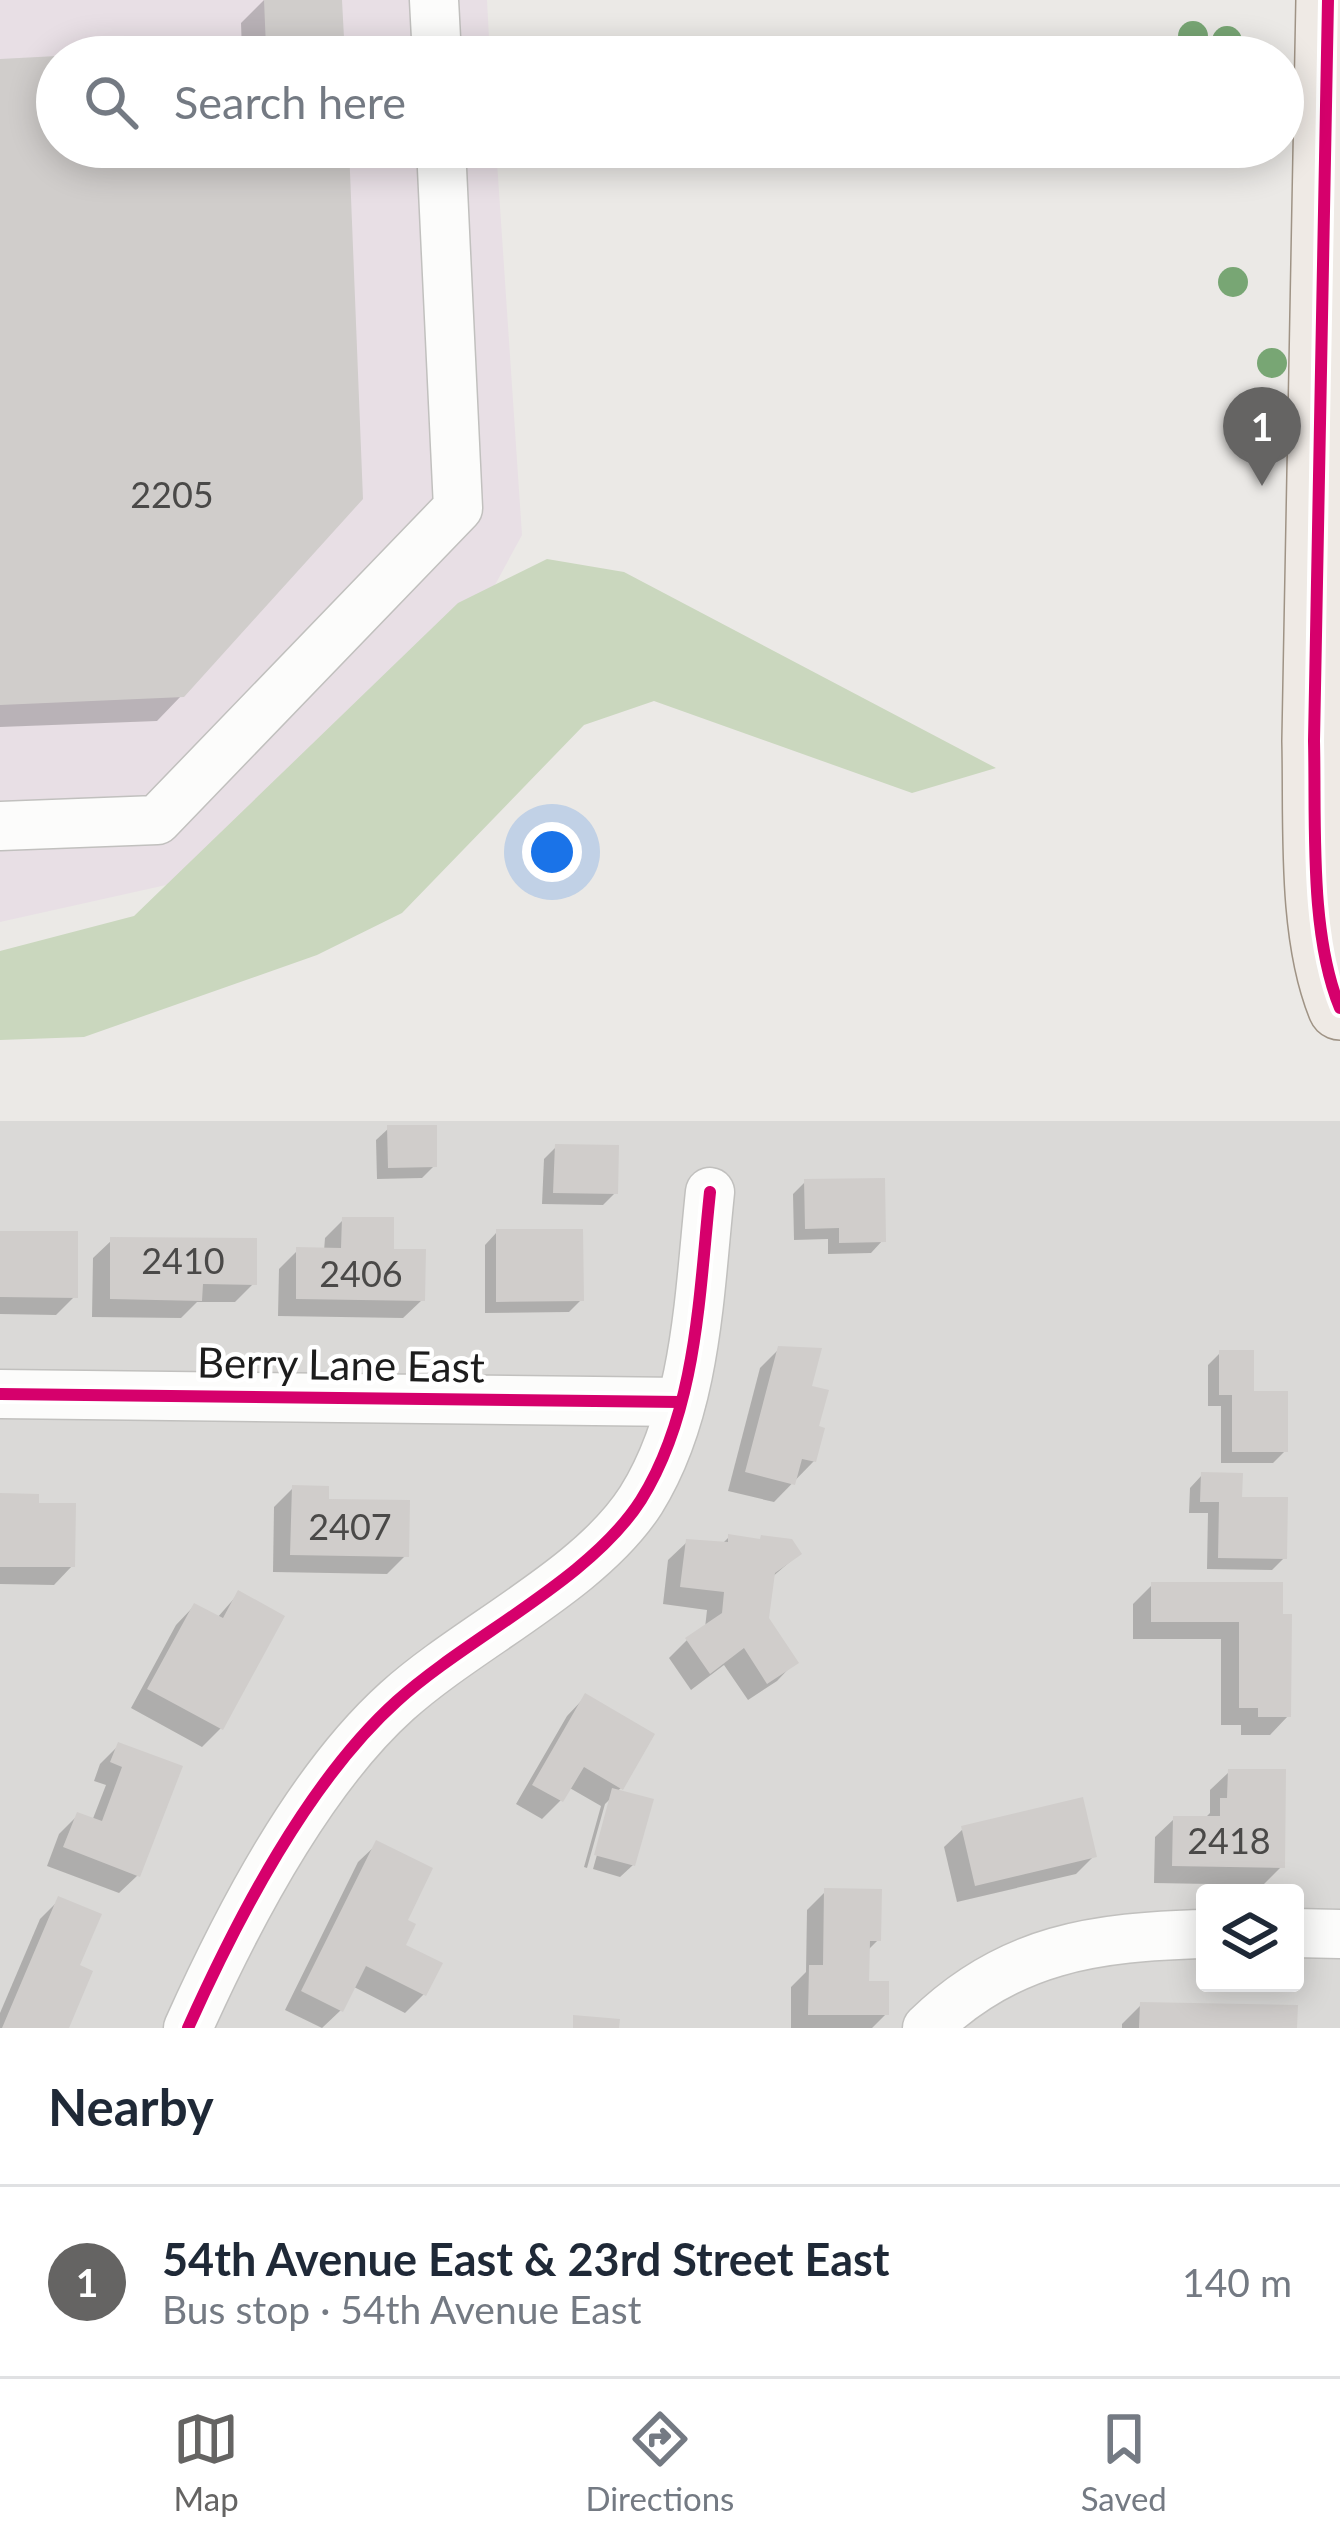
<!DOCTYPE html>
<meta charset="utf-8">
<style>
body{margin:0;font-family:Lato,sans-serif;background:#f2f2f3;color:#1f2937}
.controls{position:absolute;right:36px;bottom:36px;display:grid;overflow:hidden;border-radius:12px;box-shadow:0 6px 30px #0003}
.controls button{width:108px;height:108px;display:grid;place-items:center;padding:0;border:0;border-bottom:3px solid #e0e1e3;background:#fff;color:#1f2937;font:60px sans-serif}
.you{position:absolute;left:552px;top:852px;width:42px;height:42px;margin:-30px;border:9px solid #fff;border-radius:50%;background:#1a73e8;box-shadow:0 0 0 18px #1a73e833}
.badge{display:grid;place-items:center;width:78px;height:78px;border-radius:50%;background:#656463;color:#fff;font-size:39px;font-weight:700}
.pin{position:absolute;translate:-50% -99px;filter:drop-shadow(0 3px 6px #0008)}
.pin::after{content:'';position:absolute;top:63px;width:42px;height:36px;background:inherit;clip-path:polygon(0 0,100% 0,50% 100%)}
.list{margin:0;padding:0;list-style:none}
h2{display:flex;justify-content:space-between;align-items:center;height:156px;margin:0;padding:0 48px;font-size:51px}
h2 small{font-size:39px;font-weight:400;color:#747a83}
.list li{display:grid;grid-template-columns:78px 1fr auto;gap:36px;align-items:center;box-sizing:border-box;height:192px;padding:0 48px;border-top:3px solid #e0e1e3}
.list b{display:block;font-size:45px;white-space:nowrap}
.list p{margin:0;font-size:39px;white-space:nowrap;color:#747a83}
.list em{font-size:39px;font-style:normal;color:#747a83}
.icon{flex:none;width:66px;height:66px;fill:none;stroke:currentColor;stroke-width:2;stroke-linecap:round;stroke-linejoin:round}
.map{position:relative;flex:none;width:1340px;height:2028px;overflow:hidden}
.search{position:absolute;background:#fff;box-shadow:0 6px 30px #0003;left:36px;right:36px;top:36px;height:132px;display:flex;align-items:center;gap:30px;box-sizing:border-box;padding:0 42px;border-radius:66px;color:#747a83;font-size:45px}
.sheet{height:348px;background:#fff}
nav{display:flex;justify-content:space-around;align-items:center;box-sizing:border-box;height:168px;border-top:3px solid #e0e1e3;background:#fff;font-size:33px;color:#747a83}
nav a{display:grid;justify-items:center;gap:6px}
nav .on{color:#656463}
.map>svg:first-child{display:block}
.residential{fill:#dad9d7;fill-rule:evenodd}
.industrial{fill:#e8dfe5}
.forest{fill:#cad7be}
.shadow{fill:#0003}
.building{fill:#d0cdcb}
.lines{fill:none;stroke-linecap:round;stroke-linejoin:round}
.minor-casing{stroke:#c1c0be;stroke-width:51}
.major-casing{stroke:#9f9385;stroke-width:66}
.minor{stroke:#fcfcfb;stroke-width:48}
.major{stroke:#efeae5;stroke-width:63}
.cycleway-casing{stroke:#fff;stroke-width:20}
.cycleway{stroke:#d6006c;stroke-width:12}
.tree{fill:#78a674}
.labels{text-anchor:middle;stroke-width:9;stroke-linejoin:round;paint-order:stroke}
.number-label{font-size:36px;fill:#4a4948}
.street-label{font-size:42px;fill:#1d1d1d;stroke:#fff}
</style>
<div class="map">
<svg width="1340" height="2028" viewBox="0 0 1340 2028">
<rect width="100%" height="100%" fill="#ebe9e6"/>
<!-- residential -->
<path class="residential" d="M0,1121H1340V2028H0ZM1205,1893H1295V1983H1205Z"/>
<!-- industrial -->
<polygon class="industrial" points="0,0 487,0 490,57 57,57 57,147 496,147 522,535 355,843 0,922"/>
<!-- forest -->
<polygon class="forest" points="547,559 624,572 996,768 912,793 654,701 584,725 402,913 317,955 84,1037 0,1040 0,951 134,916 458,603"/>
<!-- shadow -->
<g class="shadow">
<polygon points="264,0 339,0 342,57 118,57 242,52 241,23"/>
<polygon points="57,59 57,147 346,147 182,695 157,721 0,727 0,62"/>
<polygon points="389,1128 434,1166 422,1178 377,1179 376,1140"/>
<polygon points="556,1147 615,1193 603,1205 542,1204 544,1159"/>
<polygon points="805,1182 883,1240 871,1253 828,1254 828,1239 794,1240 793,1194"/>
<polygon points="343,1220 391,1252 422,1300 403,1318 278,1316 279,1269 298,1250 324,1251 325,1238"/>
<polygon points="497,1232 581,1300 569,1312 485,1313 485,1245"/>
<polygon points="0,1234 75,1296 56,1315 0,1314"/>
<polygon points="112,1240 254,1283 235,1302 197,1302 181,1318 92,1317 93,1258"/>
<polygon points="779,1349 808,1388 816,1428 814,1461 774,1502 728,1491 760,1368"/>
<polygon points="1220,1353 1251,1394 1285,1451 1273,1463 1221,1463 1221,1406 1208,1406 1208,1365"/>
<polygon points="1202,1475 1239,1500 1284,1558 1272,1570 1207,1569 1208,1513 1189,1513 1190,1488"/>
<polygon points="293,1488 326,1502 406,1555 387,1574 273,1572 274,1507"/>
<polygon points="0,1496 72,1566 54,1585 0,1584"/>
<polygon points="729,1537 799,1554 771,1578 766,1619 795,1662 777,1681 748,1700 724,1665 691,1690 669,1658 687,1640 705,1628 707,1610 663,1604 668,1560 687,1542 721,1545"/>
<polygon points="1152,1585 1280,1617 1288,1716 1270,1735 1241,1735 1241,1725 1221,1725 1221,1639 1133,1639 1133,1604"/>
<polygon points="238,1594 221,1728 202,1747 131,1708 176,1625 194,1606 217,1618"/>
<polygon points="585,1697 621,1788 616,1792 633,1865 620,1877 593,1869 614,1795 605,1804 587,1868 584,1867 601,1806 568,1787 561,1800 542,1819 516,1804 567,1716"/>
<polygon points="119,1745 138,1875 119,1893 47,1866 59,1834 78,1815 92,1821 106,1785 94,1781 100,1764"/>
<polygon points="1229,1772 1282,1866 1263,1885 1154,1883 1155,1837 1174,1819 1204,1819 1210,1813 1210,1790"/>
<polygon points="963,1829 1094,1856 1076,1874 957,1902 944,1847"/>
<polygon points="377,1844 404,1921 402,1946 424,1994 405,2013 352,1986 341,2010 322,2028 285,2010 358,1862"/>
<polygon points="826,1891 878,1940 867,1951 866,1984 886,2014 872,2028 791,2028 791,1987 806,1972 807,1910"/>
<polygon points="59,1900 76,1967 65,2028 0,2028 0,2013 40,1919"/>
<polygon points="1141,2005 1294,2028 1122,2028 1122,2024"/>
</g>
<!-- building -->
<g class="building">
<polygon points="264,0 342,0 345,57 139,57 139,53 266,48"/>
<polygon points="57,56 57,147 349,147 363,499 184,697 0,705 0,59"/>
<polygon points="387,1125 437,1125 437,1167 388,1168"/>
<polygon points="555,1144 619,1145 618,1194 553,1193"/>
<polygon points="885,1178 886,1242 839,1243 839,1228 805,1229 804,1179"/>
<polygon points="342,1217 394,1217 394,1249 426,1249 425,1301 296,1299 296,1247 341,1248"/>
<polygon points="496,1229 583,1229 584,1301 496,1302"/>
<polygon points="0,1231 78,1231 78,1298 0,1297"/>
<polygon points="110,1237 257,1238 257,1285 203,1284 202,1301 110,1299"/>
<polygon points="778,1346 822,1348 812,1386 829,1390 819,1426 825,1428 816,1462 802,1459 795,1485 745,1472"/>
<polygon points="1219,1350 1254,1350 1254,1391 1288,1391 1288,1452 1232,1452 1232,1395 1219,1395"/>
<polygon points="1201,1472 1243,1473 1242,1497 1288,1497 1287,1559 1218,1558 1219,1502 1200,1502"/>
<polygon points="292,1485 329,1486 329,1499 410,1500 409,1557 290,1555"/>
<polygon points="0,1493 39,1494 39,1503 76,1503 75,1567 0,1567"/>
<polygon points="728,1534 760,1539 761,1535 792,1539 802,1554 775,1573 769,1618 799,1663 767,1684 744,1648 710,1674 685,1638 722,1613 724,1592 680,1587 686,1539 728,1542"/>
<polygon points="1151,1582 1283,1582 1283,1614 1292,1614 1291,1717 1258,1717 1258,1708 1239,1708 1239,1622 1151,1622"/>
<polygon points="238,1590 285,1616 223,1730 147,1689 194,1603 223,1618"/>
<polygon points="585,1693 655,1734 623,1790 584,1767 563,1802 532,1785"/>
<polygon points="118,1742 183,1766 140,1877 63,1847 77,1812 102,1821 122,1767 110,1762"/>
<polygon points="1228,1769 1286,1769 1285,1868 1172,1866 1173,1816 1220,1816 1220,1798 1227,1798"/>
<polygon points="612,1788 654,1799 635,1866 594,1855"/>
<polygon points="1083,1797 1097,1857 975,1886 961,1826"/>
<polygon points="376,1840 433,1868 408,1920 416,1924 406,1945 443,1963 426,1996 366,1966 343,2012 301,1991"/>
<polygon points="824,1888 882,1889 881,1941 870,1941 869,1981 889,1981 889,2015 808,2015 809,1965 823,1965"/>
<polygon points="58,1896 102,1914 80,1965 93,1971 69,2028 2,2028"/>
<polygon points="1140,2002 1298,2005 1297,2028 1139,2028"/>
<polygon points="573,2015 620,2019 619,2028 573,2028"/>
</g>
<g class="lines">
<defs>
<g id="minor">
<polyline points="434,0 437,57"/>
<polyline points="0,826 157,820 458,508 441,147"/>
<polyline points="0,1394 681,1402"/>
<polyline points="1295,1933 1340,1934"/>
<path d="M188,2028C237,1919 308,1781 397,1701C469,1636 590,1580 641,1500C697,1410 699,1295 710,1192"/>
<path d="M927,2028C1009,1948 1096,1937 1205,1934"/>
</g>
<path id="major" d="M1328,0L1314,741C1316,822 1309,933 1340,1008"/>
</defs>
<!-- minor casing -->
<use href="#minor" class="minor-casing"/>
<!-- major casing -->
<use href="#major" class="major-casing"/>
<!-- minor -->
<use href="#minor" class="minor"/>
<!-- major -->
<use href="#major" class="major"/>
<defs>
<g id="cycleway">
<path d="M1328,0L1314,741C1316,822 1309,933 1340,1008"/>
<polyline points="0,1394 681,1402"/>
<path d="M188,2028C237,1919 308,1781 397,1701C469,1636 590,1580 641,1500C697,1410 699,1295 710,1192"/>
</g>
</defs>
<!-- cycleway casing -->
<use href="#cycleway" class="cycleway-casing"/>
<!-- cycleway -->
<use href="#cycleway" class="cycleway"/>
</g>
<!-- trees -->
<g class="tree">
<circle cx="1193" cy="36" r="15"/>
<circle cx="1227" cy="41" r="15"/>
<circle cx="1233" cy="282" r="15"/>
<circle cx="1272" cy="363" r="15"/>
</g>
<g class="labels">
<!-- number labels -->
<g class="number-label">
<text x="172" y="508">2205</text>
<text x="183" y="1274">2410</text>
<text x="361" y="1287">2406</text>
<text x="350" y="1540">2407</text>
<text x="1229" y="1854">2418</text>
</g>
<!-- street labels -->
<g class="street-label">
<text transform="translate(341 1365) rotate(1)" y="15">Berry Lane East</text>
</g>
</g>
</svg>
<div class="controls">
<button><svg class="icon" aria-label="layers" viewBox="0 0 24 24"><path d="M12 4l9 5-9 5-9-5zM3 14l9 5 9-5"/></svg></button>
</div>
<div class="you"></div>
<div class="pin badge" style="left:1262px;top:486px">1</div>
<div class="search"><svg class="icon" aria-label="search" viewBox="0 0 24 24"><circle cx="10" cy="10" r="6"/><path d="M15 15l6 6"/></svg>Search here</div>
</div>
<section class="sheet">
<h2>Nearby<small></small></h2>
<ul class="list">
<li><span class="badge">1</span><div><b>54th Avenue East &amp; 23rd Street East</b><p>Bus stop · 54th Avenue East</p></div><em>140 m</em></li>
</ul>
</section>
<nav>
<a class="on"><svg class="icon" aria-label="map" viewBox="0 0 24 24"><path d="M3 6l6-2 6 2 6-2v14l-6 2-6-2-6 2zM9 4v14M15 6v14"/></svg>Map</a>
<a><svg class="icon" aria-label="directions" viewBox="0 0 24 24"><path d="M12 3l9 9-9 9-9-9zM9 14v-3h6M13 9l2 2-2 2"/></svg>Directions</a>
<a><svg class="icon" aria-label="saved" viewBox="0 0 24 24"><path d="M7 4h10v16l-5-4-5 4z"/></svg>Saved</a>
</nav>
